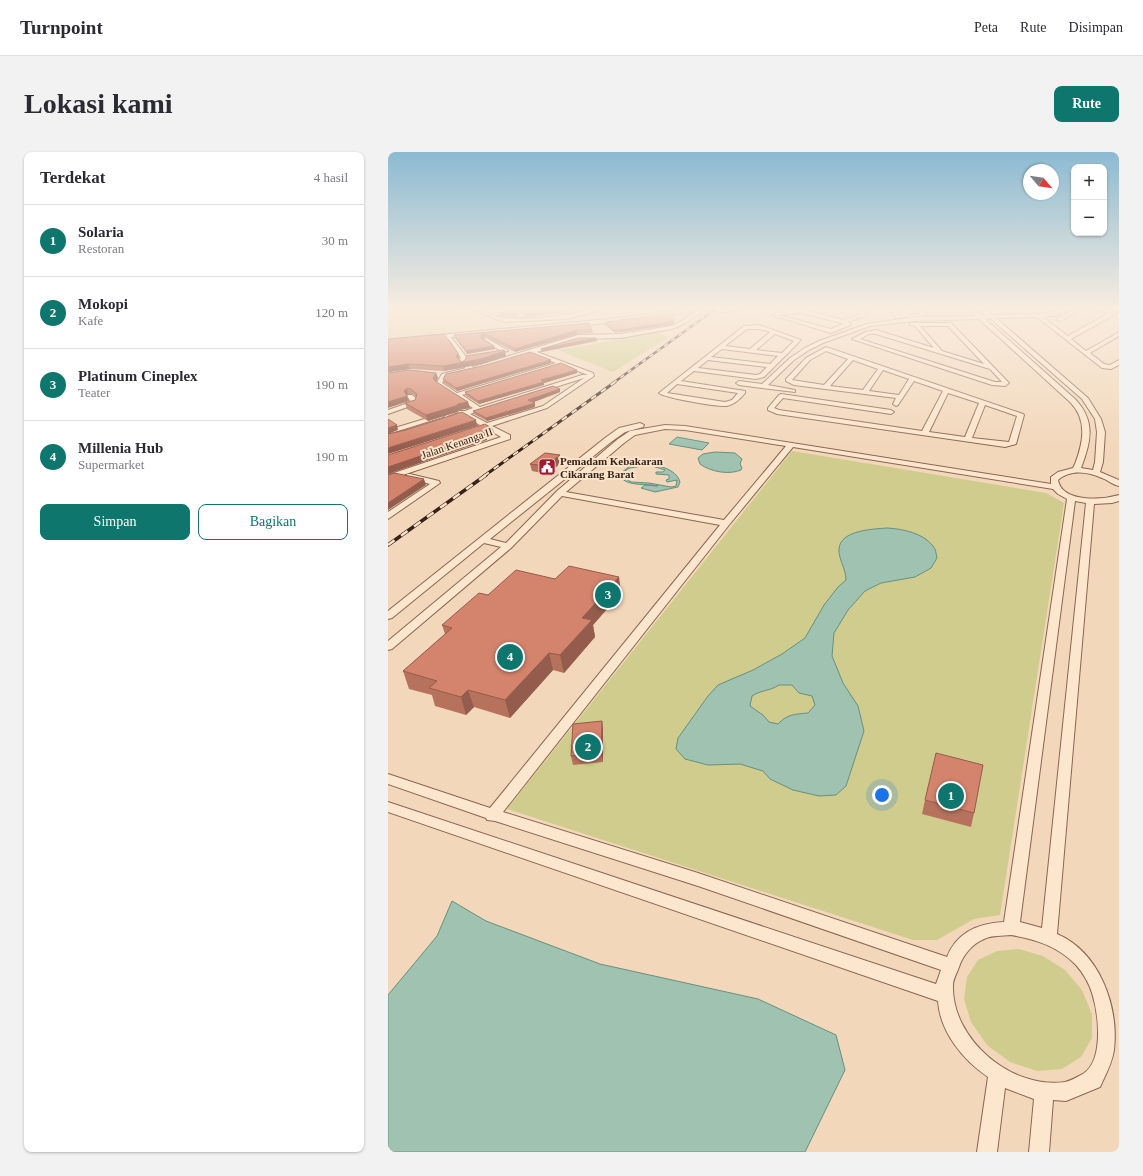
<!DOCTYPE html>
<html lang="id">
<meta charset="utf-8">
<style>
body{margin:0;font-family:"Times New Roman",serif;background:#f2f2f3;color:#2b2b33}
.controls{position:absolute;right:12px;top:12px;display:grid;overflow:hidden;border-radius:8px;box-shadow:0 1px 3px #0004}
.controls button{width:36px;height:36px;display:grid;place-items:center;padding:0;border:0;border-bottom:1px solid #e1e1e2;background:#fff;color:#2b2b33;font:20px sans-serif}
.compass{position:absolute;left:635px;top:12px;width:36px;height:36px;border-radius:50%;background:#fff;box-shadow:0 1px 3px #0004;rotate:119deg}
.you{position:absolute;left:494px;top:643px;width:14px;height:14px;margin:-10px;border:3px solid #fff;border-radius:50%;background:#1a73e8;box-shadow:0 0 0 6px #1a73e833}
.badge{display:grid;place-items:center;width:26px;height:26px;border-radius:50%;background:#0f766e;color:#fff;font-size:13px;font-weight:700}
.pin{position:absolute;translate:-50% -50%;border:2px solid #fff;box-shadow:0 1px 4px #0006}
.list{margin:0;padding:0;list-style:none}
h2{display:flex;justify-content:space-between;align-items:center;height:52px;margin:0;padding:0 16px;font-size:17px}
h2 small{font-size:13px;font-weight:400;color:#7c7c81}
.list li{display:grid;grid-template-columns:26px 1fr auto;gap:12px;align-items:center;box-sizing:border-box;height:72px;padding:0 16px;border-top:1px solid #e1e1e2}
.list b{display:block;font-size:15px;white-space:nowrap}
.list p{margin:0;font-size:13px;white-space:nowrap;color:#7c7c81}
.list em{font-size:13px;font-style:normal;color:#7c7c81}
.actions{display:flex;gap:8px;padding:12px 16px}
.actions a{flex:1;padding:9px 0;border:1px solid #0f766e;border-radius:8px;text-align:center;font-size:14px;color:#0f766e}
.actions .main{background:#0f766e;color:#fff}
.map{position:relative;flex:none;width:731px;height:1000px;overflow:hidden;border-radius:8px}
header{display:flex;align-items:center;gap:24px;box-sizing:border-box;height:56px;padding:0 20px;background:#fff;border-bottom:1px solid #e1e1e2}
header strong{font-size:19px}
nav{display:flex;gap:22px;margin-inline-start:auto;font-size:14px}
.intro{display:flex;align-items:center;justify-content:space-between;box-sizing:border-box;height:96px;padding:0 24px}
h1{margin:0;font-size:28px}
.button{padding:10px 18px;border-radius:8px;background:#0f766e;color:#fff;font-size:14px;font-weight:700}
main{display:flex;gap:24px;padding:0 24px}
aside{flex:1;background:#fff;border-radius:8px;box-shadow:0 1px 3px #0004}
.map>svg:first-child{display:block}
.farmland{fill:#e8d2a6}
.green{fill:#d0cc8d}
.water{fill:#9fc2b1;stroke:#66907e;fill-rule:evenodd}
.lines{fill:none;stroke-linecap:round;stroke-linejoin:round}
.minor-casing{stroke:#8a6653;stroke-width:2}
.minor{fill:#fce6cd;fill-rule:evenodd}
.rail-far2-casing{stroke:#372219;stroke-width:2.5}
.rail-far1-casing{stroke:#372219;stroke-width:3}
.rail-casing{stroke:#372219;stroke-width:3.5}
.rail-far2{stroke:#f9e3ca;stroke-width:1.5;stroke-dasharray:4.5;stroke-linecap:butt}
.rail-far1{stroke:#f9e3ca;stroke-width:2;stroke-dasharray:6;stroke-linecap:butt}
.rail{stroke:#f9e3ca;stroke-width:2.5;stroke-dasharray:8;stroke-linecap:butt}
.wall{fill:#b6725d}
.shaded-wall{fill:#945c4c}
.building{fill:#d4846c;stroke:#945c4c}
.labels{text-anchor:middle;stroke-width:4;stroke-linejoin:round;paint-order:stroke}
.far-street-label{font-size:11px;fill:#372219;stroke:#f9e3ca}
.far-poi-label{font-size:11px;font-weight:bold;fill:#372219;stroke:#f9e3ca;text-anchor:start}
</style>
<header>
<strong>Turnpoint</strong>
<nav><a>Peta</a><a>Rute</a><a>Disimpan</a></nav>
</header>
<div class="intro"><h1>Lokasi kami</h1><a class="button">Rute</a></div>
<main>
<aside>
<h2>Terdekat<small>4 hasil</small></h2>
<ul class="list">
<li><span class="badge">1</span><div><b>Solaria</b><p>Restoran</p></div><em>30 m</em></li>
<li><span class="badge">2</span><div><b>Mokopi</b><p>Kafe</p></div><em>120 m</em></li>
<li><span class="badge">3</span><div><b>Platinum Cineplex</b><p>Teater</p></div><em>190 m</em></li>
<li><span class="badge">4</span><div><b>Millenia Hub</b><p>Supermarket</p></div><em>190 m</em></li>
</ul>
<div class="actions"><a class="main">Simpan</a><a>Bagikan</a></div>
</aside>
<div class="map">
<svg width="731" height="1000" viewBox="0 0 731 1000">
<rect width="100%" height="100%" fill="#f2d7ba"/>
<!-- farmland -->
<polygon class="farmland" points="0,156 65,156 84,164 88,169 106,176 65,179 63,183 0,188"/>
<!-- green -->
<g class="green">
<polygon points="269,181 281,185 225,220 170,198"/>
<polygon points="404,299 658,341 676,351 612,763 586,767 549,788 525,788 119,657"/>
<polygon points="631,797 655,804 677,818 694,838 704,862 704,886 693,905 674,917 649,919 622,910 599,893 583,870 576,847 579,825 590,808 609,799"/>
</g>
<!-- water -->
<g class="water">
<polygon points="289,285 321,291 314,298 281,292"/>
<path d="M327,300L347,301L354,307L352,312L354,316L353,318C341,323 323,320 312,312L310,306L315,302Z"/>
<path d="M256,311C268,313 288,316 292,330L290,335L267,340L253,336L257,333L270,334C257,331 243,335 233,326V321L242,314ZM261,313L277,318L275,320H268V322L281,323V327L278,328L279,330L289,328L288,334L283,335L261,331L243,330L235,324L238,318L242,316Z"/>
<path d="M499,376C515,377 535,381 545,394C548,397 548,402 549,406L543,416L527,425L493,431L477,439L460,458L446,481L444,504L455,531L470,554L476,579L458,634L448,643L431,644L405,638L382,627L375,619L352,612L320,613L297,607L288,597L290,586L320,544L330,533L365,518L394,502L417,486L436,453L450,435L458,428C458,417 450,406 451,397C452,378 486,377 499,376ZM391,533H404L411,541L424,544L427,553L420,561C408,562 399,562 390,572L381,570L375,563L362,554L364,544C373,538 382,539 391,533Z"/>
<polygon points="64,749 98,769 212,812 370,847 448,883 457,918 417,1000 0,1000 0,843 49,784"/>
</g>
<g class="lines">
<defs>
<g id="minor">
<path d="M82,156C95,156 105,166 118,166C145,168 180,163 207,157L210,159L177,167L118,170L110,168Z"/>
<polygon points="152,156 154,157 154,159 131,165 128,163"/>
<path d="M311,156H357L339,160L315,159L296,172L284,177L232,186L190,187L149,200L205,221L206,224L159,256L104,274L122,283V287L0,328V323L113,285L98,276L82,280V276L92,273L75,264L60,267V265L70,261L71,259H77L85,256L48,232L54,222L78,216L70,210L73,206L63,190L57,185L42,187L40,186V184L221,167ZM309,159L292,170L283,174L232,182L190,183L85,215L76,210L79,206L63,185L221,171ZM143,201L168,211L69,241L54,231L58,224L98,215ZM174,213L200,223H194L92,255L74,243ZM196,226L155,254L99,271L82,262Z"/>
<path d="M467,156H473L479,163L478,164L460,170L463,172L462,173L443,181L384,163L390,159L415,157L455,168L473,162ZM415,161L453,171L455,172L443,177L391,163Z"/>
<polygon points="500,156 506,156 513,165 512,166 508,166"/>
<polygon points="528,156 534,156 539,161 536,164 522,165 522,163 533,161"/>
<path d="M579,156H585L593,163H598L590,156H596L604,163L664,161L675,156H682L667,164L655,165L680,184L720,161L696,156L673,169L668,168C687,153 706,155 728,160V162L683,187L698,199L731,180V184L702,201L716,212L722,213L731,208V213L723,217L714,216L649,165L608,166L700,246L713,267L717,280L715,310L712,320L731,328V334C725,333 720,328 714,326C700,320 683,317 670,328C674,351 714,348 731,343V349L724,351L706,352L669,782C711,800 731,853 726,898C724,911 718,922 712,935L678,949L665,948L661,1000H641L646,947L617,936L609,1000H589L600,925C575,908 552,880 550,849L0,660V650L548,832L553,818L310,734L107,669L99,668L98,666L0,632V622L102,656L332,373L174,344L123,396L4,497L0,498V489L113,395L96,391L4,466L0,467V459L217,286L231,276L252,271L256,273L255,275L237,280L223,290L102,387L118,391L169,339L230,287L242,279L277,273L297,274L663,332V325L670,320L685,316L687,312C695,291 700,268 682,250L591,167L526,169L482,174L435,191L421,198L406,208L380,233L407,238V240L351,233L348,231L351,229L374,232L402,206L417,196L431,189L479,172L526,165L588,164ZM602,166L694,247L707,267L709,280L707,310L705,318L693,316C703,290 708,269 687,247L597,167ZM277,277L297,278L398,294L336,368L178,340L236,291L247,283ZM405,295L665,337L670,342L679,347L616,770C591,771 569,780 559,805L310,721L115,660L341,373ZM687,349L698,351L654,776L632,770ZM623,783C647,787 670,794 688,813C695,821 701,831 704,841C711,863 717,914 691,924C687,926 682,929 677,930C624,938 563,887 565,833C565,827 569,821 571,815C575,803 584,792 596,787C604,783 615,784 623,783Z"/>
<path d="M522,171H563L621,231L617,234L604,233L464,187L478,180L488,178L546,196L527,174L522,173ZM532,174H560L596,212L554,199ZM481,182H488L602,217L614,230H607L472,187Z"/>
<path d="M371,173L413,188L376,225L368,227L306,219L293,229L357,239V241C352,247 347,252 339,254C330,255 277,246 271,241L356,174ZM359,177H371L382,180L362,197L337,194ZM387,182L406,189L394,201L368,198ZM334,197L390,204L382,212L323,205ZM320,208L379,215L372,222L368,223L310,216ZM289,232L350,241L344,248L337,250L279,241Z"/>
<polygon points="98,186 119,198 120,199 115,200 96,189 95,188"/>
<path d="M438,195L635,262L636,263L628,292L617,295L389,262L380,258V256L391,243L393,242L503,258L506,260L503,262L395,246L386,256L391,258L534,279L555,239L526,229L510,253L508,254L505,252L508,246L406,233L398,229V227L418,206ZM438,199L460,207L436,233L404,228L422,208ZM465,208L490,217L475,238L442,234ZM495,218L521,227L511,243L481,239ZM560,241L591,251L577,285L541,280ZM597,253L629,264L621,290L584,286Z"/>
<polygon points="20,243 24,243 29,247 28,252 0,262 0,258 23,250 19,244"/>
<polygon points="53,262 56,264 55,265 0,282 0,278"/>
<polygon points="19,322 22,322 51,329 52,331 0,367 0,360 42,332 19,326"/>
</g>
</defs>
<!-- minor casing -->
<use href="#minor" class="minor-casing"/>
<!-- minor -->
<use href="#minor" class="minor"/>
<defs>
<polyline id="rail-far2" points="225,231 329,156"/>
<polyline id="rail-far1" points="96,324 227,230"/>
<polyline id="rail" points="0,393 98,323"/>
</defs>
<!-- rail-far2 casing -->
<use href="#rail-far2" class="rail-far2-casing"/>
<!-- rail-far1 casing -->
<use href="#rail-far1" class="rail-far1-casing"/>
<!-- rail casing -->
<use href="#rail" class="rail-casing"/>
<!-- rail-far2 -->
<use href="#rail-far2" class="rail-far2"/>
<!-- rail-far1 -->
<use href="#rail-far1" class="rail-far1"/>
<!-- rail -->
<use href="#rail" class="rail"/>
</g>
<!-- wall -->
<g class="wall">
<polygon points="722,156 731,156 731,161 730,161 730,158"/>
<polygon points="130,158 130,161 128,163 128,165 112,164 111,161"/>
<polygon points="217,170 286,171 283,173 232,180 227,181 217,173"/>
<polygon points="204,178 205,181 190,182 127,200 97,185 95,186 106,194 107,197 79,202 67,186 66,183"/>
<polygon points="0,187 70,201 71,206 70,207 74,210 118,204 94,212 56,219 22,217 0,220"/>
<polygon points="163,211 69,239 56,231 55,227 98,213"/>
<polygon points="0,221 48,221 50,226 48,230 80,250 82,256 71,258 69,260 40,269 19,257 17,251 27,248 28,245 25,242 20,242 19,243 21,249"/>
<polygon points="189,221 156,231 156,233 91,252 78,244 77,240"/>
<polygon points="172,237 172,240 144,250 147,255 99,269 86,262 85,259"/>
<polygon points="173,311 159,322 144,319 142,312"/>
<polygon points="233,441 205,473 207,485 176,521 165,518 122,566 86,555 78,563 47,554 44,543 21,537 15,519 57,482 54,473 100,443"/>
<polygon points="214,569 215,578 215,610 185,613 183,604"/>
<polygon points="537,648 586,661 583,675 534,662"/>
</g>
<!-- shaded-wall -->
<g class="shaded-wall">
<polygon points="189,156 192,156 192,158 138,165 137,162"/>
<polygon points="130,158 130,161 128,162 126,161"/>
<polygon points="286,168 286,171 283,173 232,180 232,178"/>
<polygon points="189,178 190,182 127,200 127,197"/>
<polygon points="96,181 97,185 94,187 93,186 93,183"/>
<polygon points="208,186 209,189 154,200 153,197"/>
<polygon points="106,194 107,197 79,202 78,199"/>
<polygon points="117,199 118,204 94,212 56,219 55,214"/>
<polygon points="70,201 71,206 69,210 68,205"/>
<polygon points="163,208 163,211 69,239 68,236"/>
<polygon points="20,212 22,217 0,220 0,215"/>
<polygon points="189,218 189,221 156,231 156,233 91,252 90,249 153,228"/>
<polygon points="48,221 50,226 47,231 45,226"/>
<polygon points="19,236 20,242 18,244 16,239"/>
<polygon points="172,237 172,240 141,252 140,248"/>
<polygon points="19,244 21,249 0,256 0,250"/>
<polygon points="80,250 82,256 71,258 69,260 40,269 38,263 70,252"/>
<polygon points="147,251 147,255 99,269 98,266"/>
<polygon points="88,268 89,274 0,302 0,296"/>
<polygon points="9,273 10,278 0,282 0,276"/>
<polygon points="105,277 106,283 99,285 99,288 0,322 0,315"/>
<polygon points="172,303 173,311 159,322 158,314"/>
<polygon points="36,327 38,333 0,358 0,351"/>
<polygon points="231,425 233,441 205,473 207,485 176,521 172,503 194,466"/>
<polygon points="161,501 165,518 122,566 117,548"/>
<polygon points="80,538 86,555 78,563 73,545"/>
<polygon points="214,569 215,578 215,610 213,601"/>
</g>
<!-- building -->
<g class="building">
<polygon points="155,156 189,156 137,162 154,158"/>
<polygon points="130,158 126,161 128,162 111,161"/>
<polygon points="285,161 286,168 282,170 232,178 226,178 217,170"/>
<polygon points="201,171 204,178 189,178 127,197 96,181 93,183 93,186 106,194 78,199 66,183"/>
<polygon points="56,182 70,201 68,205 74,210 78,207 78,204 115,198 117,199 93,207 55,214 20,212 0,215 0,187"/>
<polygon points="190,186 208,186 153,197"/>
<polygon points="142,200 163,208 68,236 55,227 58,222 98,213"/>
<polygon points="173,211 189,218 153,228 156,230 90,249 77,240"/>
<polygon points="21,218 48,221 45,226 47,229 80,250 70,252 68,254 38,263 17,251 27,248 29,242 23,237 19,236 16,239 19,244 0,250 0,221"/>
<polygon points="165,234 172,237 140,248 147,251 98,266 85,259"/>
<polygon points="74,260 88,268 0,296 0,282 18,278"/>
<polygon points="0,267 9,273 0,276"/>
<polygon points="97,272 105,277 95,280 98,282 0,315 0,303"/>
<polygon points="157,301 172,303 158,314 142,312"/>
<polygon points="6,321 36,327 0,351 0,323"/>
<polygon points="181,414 231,425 194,466 204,468 172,503 161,501 117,548 80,538 73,545 41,536 49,529 15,519 64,476 54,473 91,441 100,443 128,418 167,427"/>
<polygon points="214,569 213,601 183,604 185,572"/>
<polygon points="548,601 595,613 586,661 537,648"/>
</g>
<!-- sky -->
<linearGradient id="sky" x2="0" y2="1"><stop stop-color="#8bbad2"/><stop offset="0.53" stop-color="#f9ede0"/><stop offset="1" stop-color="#f9ede0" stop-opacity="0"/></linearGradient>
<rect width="731" height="296" fill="url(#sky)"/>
<!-- icons -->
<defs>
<symbol id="civic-square" viewBox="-11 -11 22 22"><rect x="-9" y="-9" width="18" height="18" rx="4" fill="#9e1d35" stroke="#f9e3ca"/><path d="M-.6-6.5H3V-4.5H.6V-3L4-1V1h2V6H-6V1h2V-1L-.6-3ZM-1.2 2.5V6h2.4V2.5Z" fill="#fff"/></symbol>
</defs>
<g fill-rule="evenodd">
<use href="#civic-square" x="149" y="305" width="20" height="20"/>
</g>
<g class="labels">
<!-- far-street labels -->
<g class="far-street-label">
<text transform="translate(69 291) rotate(-19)" y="4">Jalan Kenanga II</text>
</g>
<!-- far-poi labels -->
<g class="far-poi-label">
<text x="172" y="313">Pemadam Kebakaran<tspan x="172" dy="13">Cikarang Barat</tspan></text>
</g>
</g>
</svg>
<div class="controls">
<button>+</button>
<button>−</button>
</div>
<svg class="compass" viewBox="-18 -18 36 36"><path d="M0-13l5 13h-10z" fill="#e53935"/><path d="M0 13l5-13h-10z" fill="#7c7c81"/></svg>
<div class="you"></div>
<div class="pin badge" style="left:563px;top:644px">1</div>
<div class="pin badge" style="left:200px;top:595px">2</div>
<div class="pin badge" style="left:220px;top:443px">3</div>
<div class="pin badge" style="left:122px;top:505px">4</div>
</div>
</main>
